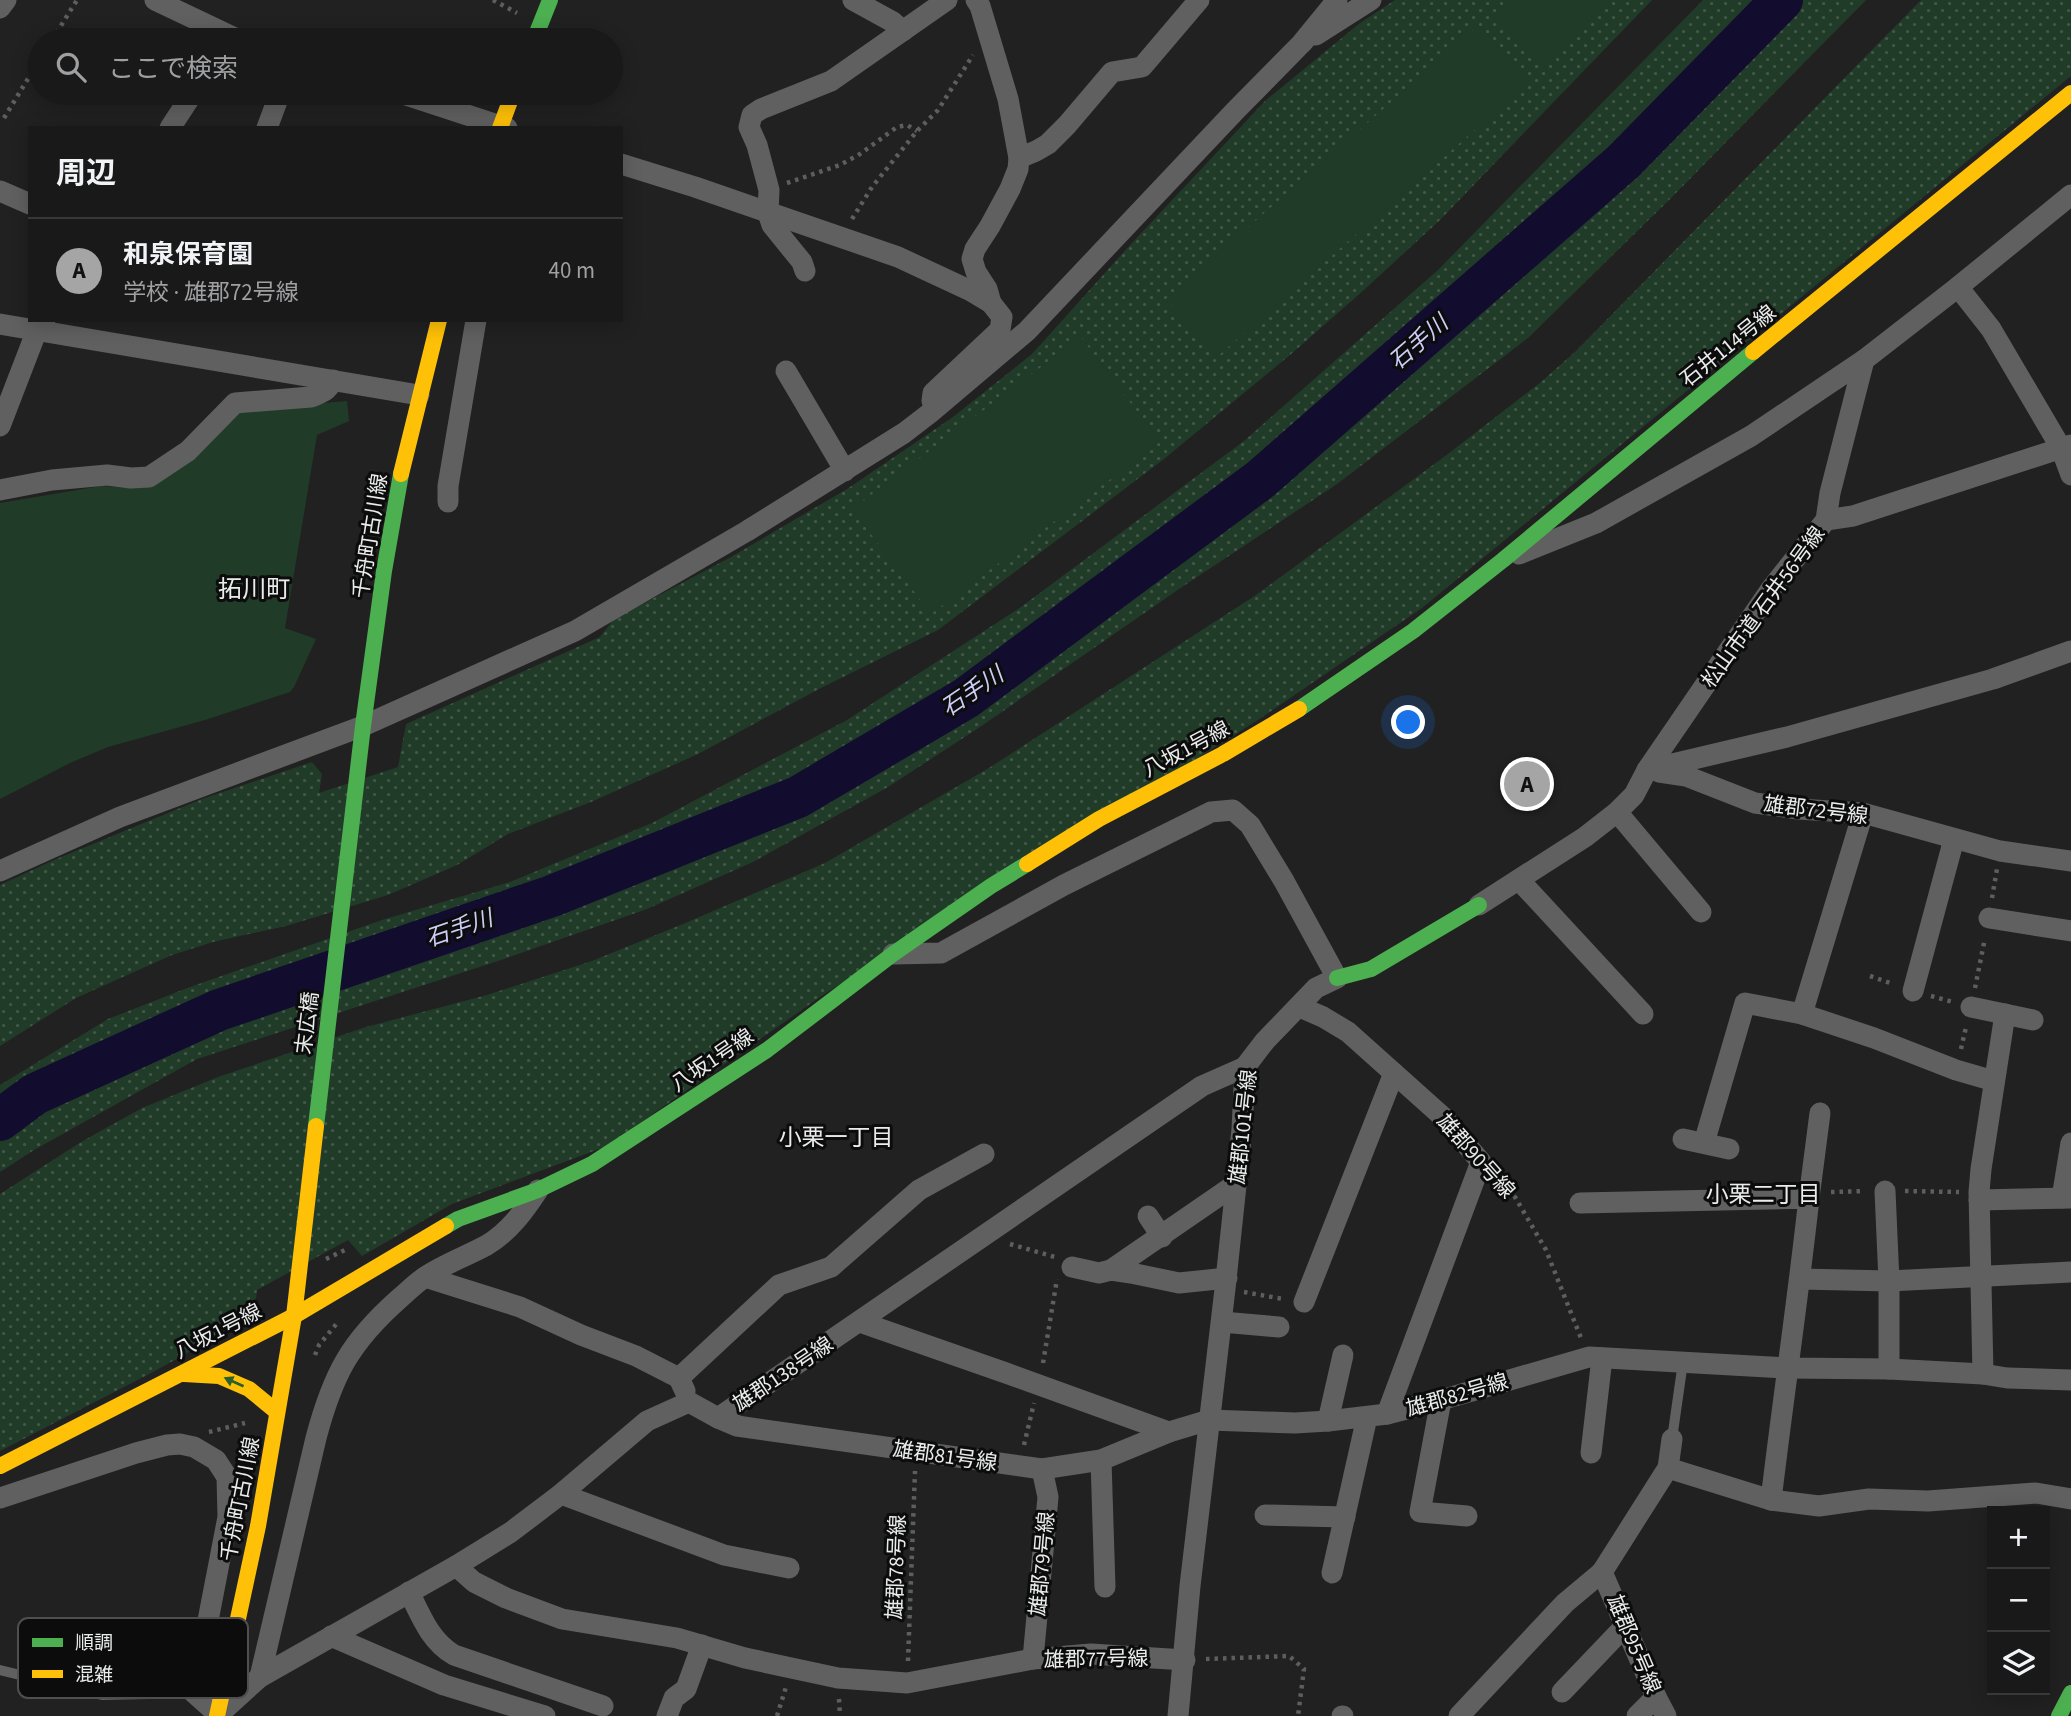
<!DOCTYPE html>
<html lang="ja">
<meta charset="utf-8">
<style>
body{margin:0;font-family:"Source Sans 3","Noto Sans JP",sans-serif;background:#262626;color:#f1f3f6}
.controls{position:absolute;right:21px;bottom:21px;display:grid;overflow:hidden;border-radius:0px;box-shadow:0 4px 18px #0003}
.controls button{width:63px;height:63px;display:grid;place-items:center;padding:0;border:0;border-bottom:2px solid #373838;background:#191919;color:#f1f3f6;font:35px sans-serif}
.you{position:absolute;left:1409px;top:723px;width:24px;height:24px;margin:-18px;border:5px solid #fff;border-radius:50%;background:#1a73e8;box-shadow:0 0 0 10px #1a73e833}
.badge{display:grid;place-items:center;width:46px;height:46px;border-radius:50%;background:#a4a5a4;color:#111;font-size:23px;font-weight:700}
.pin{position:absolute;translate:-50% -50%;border:4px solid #fff;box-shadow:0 2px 7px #0006}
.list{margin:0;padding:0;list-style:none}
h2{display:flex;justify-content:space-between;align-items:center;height:91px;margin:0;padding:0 28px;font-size:30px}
h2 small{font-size:23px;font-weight:400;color:#9fa0a2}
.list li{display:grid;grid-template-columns:46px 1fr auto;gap:21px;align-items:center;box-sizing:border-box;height:105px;padding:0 28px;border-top:2px solid #373838}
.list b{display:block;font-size:26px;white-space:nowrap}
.list p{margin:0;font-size:23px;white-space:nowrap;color:#9fa0a2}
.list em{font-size:23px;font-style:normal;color:#9fa0a2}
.icon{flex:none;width:38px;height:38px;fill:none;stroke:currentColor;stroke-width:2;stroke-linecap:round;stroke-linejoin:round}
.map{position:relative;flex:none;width:2071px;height:1716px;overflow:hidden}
.search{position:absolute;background:#191919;box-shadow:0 4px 18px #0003;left:28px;top:28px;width:595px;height:77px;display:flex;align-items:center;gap:18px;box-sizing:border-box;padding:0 24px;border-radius:38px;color:#9fa0a2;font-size:26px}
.panel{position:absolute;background:#191919;box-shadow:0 4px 18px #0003;left:28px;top:126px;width:595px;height:196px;border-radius:0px}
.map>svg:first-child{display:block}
.grass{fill:url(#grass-dots)}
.pitch{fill:#213b29}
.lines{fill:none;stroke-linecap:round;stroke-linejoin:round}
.river{stroke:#120c2f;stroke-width:42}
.path{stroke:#5d5e5e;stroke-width:4.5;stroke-dasharray:3.5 5;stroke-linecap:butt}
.lane{stroke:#606060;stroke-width:10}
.street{stroke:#606060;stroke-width:21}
.fast{stroke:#4caf50;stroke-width:16}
.slow{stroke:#ffc107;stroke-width:16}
.oneway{fill:#2c5e2e}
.labels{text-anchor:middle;stroke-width:6;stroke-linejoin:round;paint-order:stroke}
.street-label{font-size:21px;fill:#eaeceb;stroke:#0b0c0b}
.water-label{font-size:23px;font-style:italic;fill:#cdccf8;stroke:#0b0c0b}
.neighbourhood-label{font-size:23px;fill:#eaeceb;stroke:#0b0c0b}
.quarter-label{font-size:24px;fill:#eaeceb;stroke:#0b0c0b}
.key{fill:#0b0c0b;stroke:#4e4f4e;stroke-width:2}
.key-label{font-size:19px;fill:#eaeceb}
</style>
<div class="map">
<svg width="2071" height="1716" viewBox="0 0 2071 1716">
<defs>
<pattern id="grass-dots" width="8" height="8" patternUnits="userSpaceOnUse" patternTransform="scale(1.75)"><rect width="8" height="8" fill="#213b29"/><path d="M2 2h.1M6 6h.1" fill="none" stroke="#415848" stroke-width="1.8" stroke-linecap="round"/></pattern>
</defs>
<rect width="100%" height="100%" fill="#212121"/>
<!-- grass -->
<g class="grass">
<polygon points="1395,0 1652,0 1440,220 1365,289 1290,355 1164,459 938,630 819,689 698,754 591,802 508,834 457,865 388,895 286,926 213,942 172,955 76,998 0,1046 0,885 54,860 202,799 312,762 322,774 319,793 398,767 406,724 600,637 614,619 731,557 847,489 953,417 1032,354 1131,244 1265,101 1360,23"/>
<polygon points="1703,0 1866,0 1670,199 1528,338 1337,484 1179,589 983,725 888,787 753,862 647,909 504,959 197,1059 34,1150 0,1172 0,1085 108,1019 190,987 382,920 510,882 652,823 847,720 1021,607 1244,441 1438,270"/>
<polygon points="1921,0 2071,0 2071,76 1422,608 1261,718 823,995 607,1146 452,1204 362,1256 348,1240 257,1290 254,1316 153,1372 0,1451 0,1194 81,1142 142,1108 218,1077 366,1027 487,995 592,961 683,924 825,863 989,768 1256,595 1448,454 1541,382 1576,351"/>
</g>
<!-- pitch -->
<g class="pitch">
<polygon points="1510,0 1609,0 1541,65 1494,16"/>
<polygon points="1479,25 1529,82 1217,357 1166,299"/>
<polygon points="1081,337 1160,442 931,614 852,509"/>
<polygon points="347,401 349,421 317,435 285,628 316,639 294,687 290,692 205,720 108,747 70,763 0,799 0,503 101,486 129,488 239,410"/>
</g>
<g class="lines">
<!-- river -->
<polyline class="river" points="0,1120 35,1094 219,1010 552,896 798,797 966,698 1261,479 1623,162 1782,0"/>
<!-- path -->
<g class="path">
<polyline points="493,0 517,13"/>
<polyline points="52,40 77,0"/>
<polyline points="4,118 40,59"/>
<polyline points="787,183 840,165 860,154 897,127 907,125 917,131"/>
<polyline points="852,219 872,187 917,131 938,110 973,55"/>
<polyline points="1992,898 1997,869"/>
<polyline points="1870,976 1893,984"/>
<polyline points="1975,988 1985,938"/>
<polyline points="1931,996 1953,1002"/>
<polyline points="1961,1049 1966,1027"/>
<polyline points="1496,1178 1515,1197 1546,1250 1581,1338"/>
<polyline points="1905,1191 1959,1192"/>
<polyline points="1831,1192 1865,1191"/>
<polyline points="1010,1244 1055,1257"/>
<polyline points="326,1259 347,1249"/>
<polyline points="1244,1292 1283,1299"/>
<polyline points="315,1355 319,1345 338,1322"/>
<polyline points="1043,1363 1057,1279"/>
<polyline points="209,1432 245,1423"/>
<polyline points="1024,1445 1034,1403"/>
<polyline points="1206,1659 1289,1656 1304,1669 1298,1716"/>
<polyline points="908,1661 915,1471"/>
<polyline points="839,1699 840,1716"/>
<polyline points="777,1716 786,1687"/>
</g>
<!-- lane -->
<g class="lane">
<polyline points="1672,1439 1683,1362"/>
<polyline points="0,1670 102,1695 194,1693"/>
</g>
<!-- street -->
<g class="street">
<polyline points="155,0 239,40"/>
<polyline points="853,0 893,22 903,31"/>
<polyline points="976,0 980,6 1008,99 1019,158 1018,169 1010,189 990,226 975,249 972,259 976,272 987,289 991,303"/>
<polyline points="0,8 6,0"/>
<polyline points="1316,35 1371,0"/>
<polyline points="400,93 507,128"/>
<polyline points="170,128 189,99"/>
<polyline points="267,128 280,93"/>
<polyline points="1019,158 1036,151 1048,144 1067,125 1112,72 1142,67 1199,0"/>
<polyline points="621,164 695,187 898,257 971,291 991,303 1002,317 1000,330 933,393 932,401"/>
<polyline points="0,191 30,204"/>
<polyline points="805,271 802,262 772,225 768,213 769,190 757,145 749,127 752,115 761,109 831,81 947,0"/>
<polyline points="1958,287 1991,329 2061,448 2071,475"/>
<polyline points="0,324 419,395"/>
<polyline points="786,371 845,471"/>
<polyline points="0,426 37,330 45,320"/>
<path d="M0,490L52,480L107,475L131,478L149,477L188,451L235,403L311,397C322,393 328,391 333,380"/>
<polyline points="448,502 448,486 476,320"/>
<polyline points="1826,520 1853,516 2071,445"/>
<polyline points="1519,554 1596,523 1751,436 1864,360"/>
<polyline points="1647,770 1787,737 1993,679 2071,651"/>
<polyline points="1659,772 1686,776 1755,803 1798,809 1863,813 2000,851 2071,861"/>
<polyline points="1617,812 1701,912"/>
<polyline points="0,871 120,817 363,726 575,631 747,531 904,433 930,413 1027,331 1235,111 1302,43 1337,0"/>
<polyline points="1519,880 1643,1014"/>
<polyline points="1479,905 1585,837 1617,812 1634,795 1647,770 1771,589 1826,520 1830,493 1864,360 1958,287 2071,195"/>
<polyline points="1989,918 2071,931"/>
<polyline points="893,954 941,953 1064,885 1211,812 1233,810 1250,825 1284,881 1337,978 1316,988 1265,1041 1245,1067 1242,1129 1225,1289 1190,1586 1178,1716"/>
<polyline points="1913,991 1954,839"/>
<polyline points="1300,1007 1323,1017 1348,1032 1443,1117 1481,1162 1387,1414"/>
<polyline points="1971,1007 2033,1020"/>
<polyline points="1802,1014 1874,1038 1956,1070 1994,1081"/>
<polyline points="1683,1139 1729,1149"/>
<polyline points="1704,1143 1745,1003 1802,1014 1863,813"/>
<polyline points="1885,1191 1889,1281 1889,1369"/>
<polyline points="1809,1198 1820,1113"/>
<polyline points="2062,1198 2071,1143"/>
<polyline points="1979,1200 2071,1198"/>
<path d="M1580,1203L1809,1198C1798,1299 1783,1399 1771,1500"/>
<polyline points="1148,1216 1162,1237"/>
<polyline points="1072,1267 1099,1273 1111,1270 1131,1273 1179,1283 1227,1278"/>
<polyline points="1111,1270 1236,1184"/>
<polyline points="425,1277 520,1307 581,1335 636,1356 679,1378 685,1391"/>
<polyline points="1800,1279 1889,1281 2071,1272"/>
<polyline points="1304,1302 1394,1073"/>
<polyline points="860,1322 1006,1373 1169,1432 1209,1420 1295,1423 1328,1421 1387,1414 1441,1400 1589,1357 1787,1368 1889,1369 1983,1374 2007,1378 2071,1380"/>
<polyline points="1222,1322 1279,1327"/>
<polyline points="1983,1374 1979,1192 1981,1169 2005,1014"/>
<polyline points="679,1378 779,1285 831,1267 919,1190 984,1154"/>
<polyline points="1441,1400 1420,1512 1467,1516"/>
<polyline points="718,1418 737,1426 1042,1469 1101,1460 1169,1432"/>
<polyline points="1328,1421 1343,1355"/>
<polyline points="1591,1453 1602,1358"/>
<polyline points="1101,1460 1105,1587"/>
<polyline points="1668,1468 1771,1500 1819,1506 1869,1499 1928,1501 2036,1493 2071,1499"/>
<polyline points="561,1494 724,1555 789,1568"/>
<polyline points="0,1498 136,1453 167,1445 180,1444 194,1447 216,1460 227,1477 228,1517 194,1693 220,1716"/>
<polyline points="1265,1515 1345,1517"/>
<polyline points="456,1566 474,1582 506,1598 562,1619 677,1638 745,1658 838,1678 907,1683 1033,1659 1091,1654 1185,1660"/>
<polyline points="1602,1572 1656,1697 1666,1716"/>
<polyline points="1332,1573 1367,1417"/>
<path d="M409,1592C421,1616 430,1641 454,1655L603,1706"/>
<polyline points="331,1636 444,1685 545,1716"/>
<polyline points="1033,1659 1048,1497 1042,1469"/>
<path d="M260,1677L316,1438C333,1374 350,1342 400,1298C408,1291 416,1283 425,1277C444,1264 467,1256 487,1245C509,1232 525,1210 538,1190"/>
<polyline points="1562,1692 1626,1625"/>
<polyline points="217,1716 260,1677 456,1566 511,1532 561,1494 647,1421 689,1402 718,1418 1202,1086 1245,1067"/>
<polyline points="667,1716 674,1698 686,1689 702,1645"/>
<polyline points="1342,1716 1343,1716"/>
<polyline points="1459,1716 1565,1603 1602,1572 1668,1468 1672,1439"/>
<polyline points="1637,1716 1656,1697"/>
</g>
<!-- fast -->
<g class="fast">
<polyline points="534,40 550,0"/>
<polyline points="1299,709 1413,631 1503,560 1753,352"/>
<polyline points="1337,978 1371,969 1479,905"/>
<polyline points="316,1126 363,726 384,571 401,474"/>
<polyline points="446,1226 458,1219 538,1190 592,1164 767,1050 893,954 991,886 1027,864"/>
<polyline points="2059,1716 2071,1693"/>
</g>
<!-- slow -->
<g class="slow">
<polyline points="500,128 513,93"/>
<polyline points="1753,352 2071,93"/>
<polyline points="401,474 439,320"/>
<polyline points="1027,864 1099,819 1223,754 1299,709"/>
<polyline points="184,1374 219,1376 249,1389 277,1412"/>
<polyline points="0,1466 294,1316 446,1226"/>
<polyline points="217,1716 258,1526 294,1316 316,1126"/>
</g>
</g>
<!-- one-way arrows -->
<defs><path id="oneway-solid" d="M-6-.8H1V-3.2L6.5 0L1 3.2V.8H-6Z" transform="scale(1.75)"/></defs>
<use class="oneway" href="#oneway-solid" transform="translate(234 1382) rotate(-156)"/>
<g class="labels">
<!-- street labels -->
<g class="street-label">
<text transform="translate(1728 346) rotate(-39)" y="7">石井114号線</text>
<text transform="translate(370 536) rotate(-81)" y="7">千舟町古川線</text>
<text transform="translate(1763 607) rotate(-54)" y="7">松山市道 石井56号線</text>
<text transform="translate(1186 749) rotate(-28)" y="7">八坂1号線</text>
<text transform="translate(1816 810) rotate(7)" y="7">雄郡72号線</text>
<text transform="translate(307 1023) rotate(-83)" y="7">末広橋</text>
<text transform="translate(712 1060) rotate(-34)" y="7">八坂1号線</text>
<text transform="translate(1243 1127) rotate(-84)" y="7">雄郡101号線</text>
<text transform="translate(1476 1156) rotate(48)" y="7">雄郡90号線</text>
<text transform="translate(218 1331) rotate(-27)" y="7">八坂1号線</text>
<text transform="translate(783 1374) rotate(-34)" y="7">雄郡138号線</text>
<text transform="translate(1457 1395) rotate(-16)" y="7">雄郡82号線</text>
<text transform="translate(945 1456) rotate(8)" y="7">雄郡81号線</text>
<text transform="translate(240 1499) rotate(-79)" y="7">千舟町古川線</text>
<text transform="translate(1042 1564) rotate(-85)" y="7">雄郡79号線</text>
<text transform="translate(896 1567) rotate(-88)" y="7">雄郡78号線</text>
<text transform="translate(1634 1644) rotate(67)" y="7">雄郡95号線</text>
<text transform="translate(1096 1659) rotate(-1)" y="7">雄郡77号線</text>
</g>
<!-- water labels -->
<g class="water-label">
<text transform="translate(1418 342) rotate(-41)" y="8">石手川</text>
<text transform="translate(972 691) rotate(-34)" y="8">石手川</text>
<text transform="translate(459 928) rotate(-19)" y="8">石手川</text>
</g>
<!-- neighbourhood labels -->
<g class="neighbourhood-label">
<text x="836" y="1145">小栗一丁目</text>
<text x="1763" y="1202">小栗二丁目</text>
</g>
<!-- quarter labels -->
<g class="quarter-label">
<text x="254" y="597">拓川町</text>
</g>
</g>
<!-- legend -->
<rect x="18" y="1618" width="230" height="80" rx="10" class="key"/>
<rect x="32" y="1638" width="31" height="9" fill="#4caf50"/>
<rect x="32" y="1670" width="31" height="8" fill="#ffc107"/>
<g class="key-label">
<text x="75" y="1649">順調</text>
<text x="75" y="1681">混雑</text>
</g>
</svg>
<div class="controls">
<button>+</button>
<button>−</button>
<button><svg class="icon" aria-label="layers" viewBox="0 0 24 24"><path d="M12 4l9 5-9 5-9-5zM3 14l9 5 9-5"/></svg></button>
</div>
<div class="you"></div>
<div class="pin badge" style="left:1527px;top:784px">A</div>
<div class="search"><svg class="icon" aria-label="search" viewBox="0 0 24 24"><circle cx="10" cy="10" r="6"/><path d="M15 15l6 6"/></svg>ここで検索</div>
<section class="panel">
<h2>周辺<small></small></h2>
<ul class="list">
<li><span class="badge">A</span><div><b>和泉保育園</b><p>学校 · 雄郡72号線</p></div><em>40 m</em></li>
</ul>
</section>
</div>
